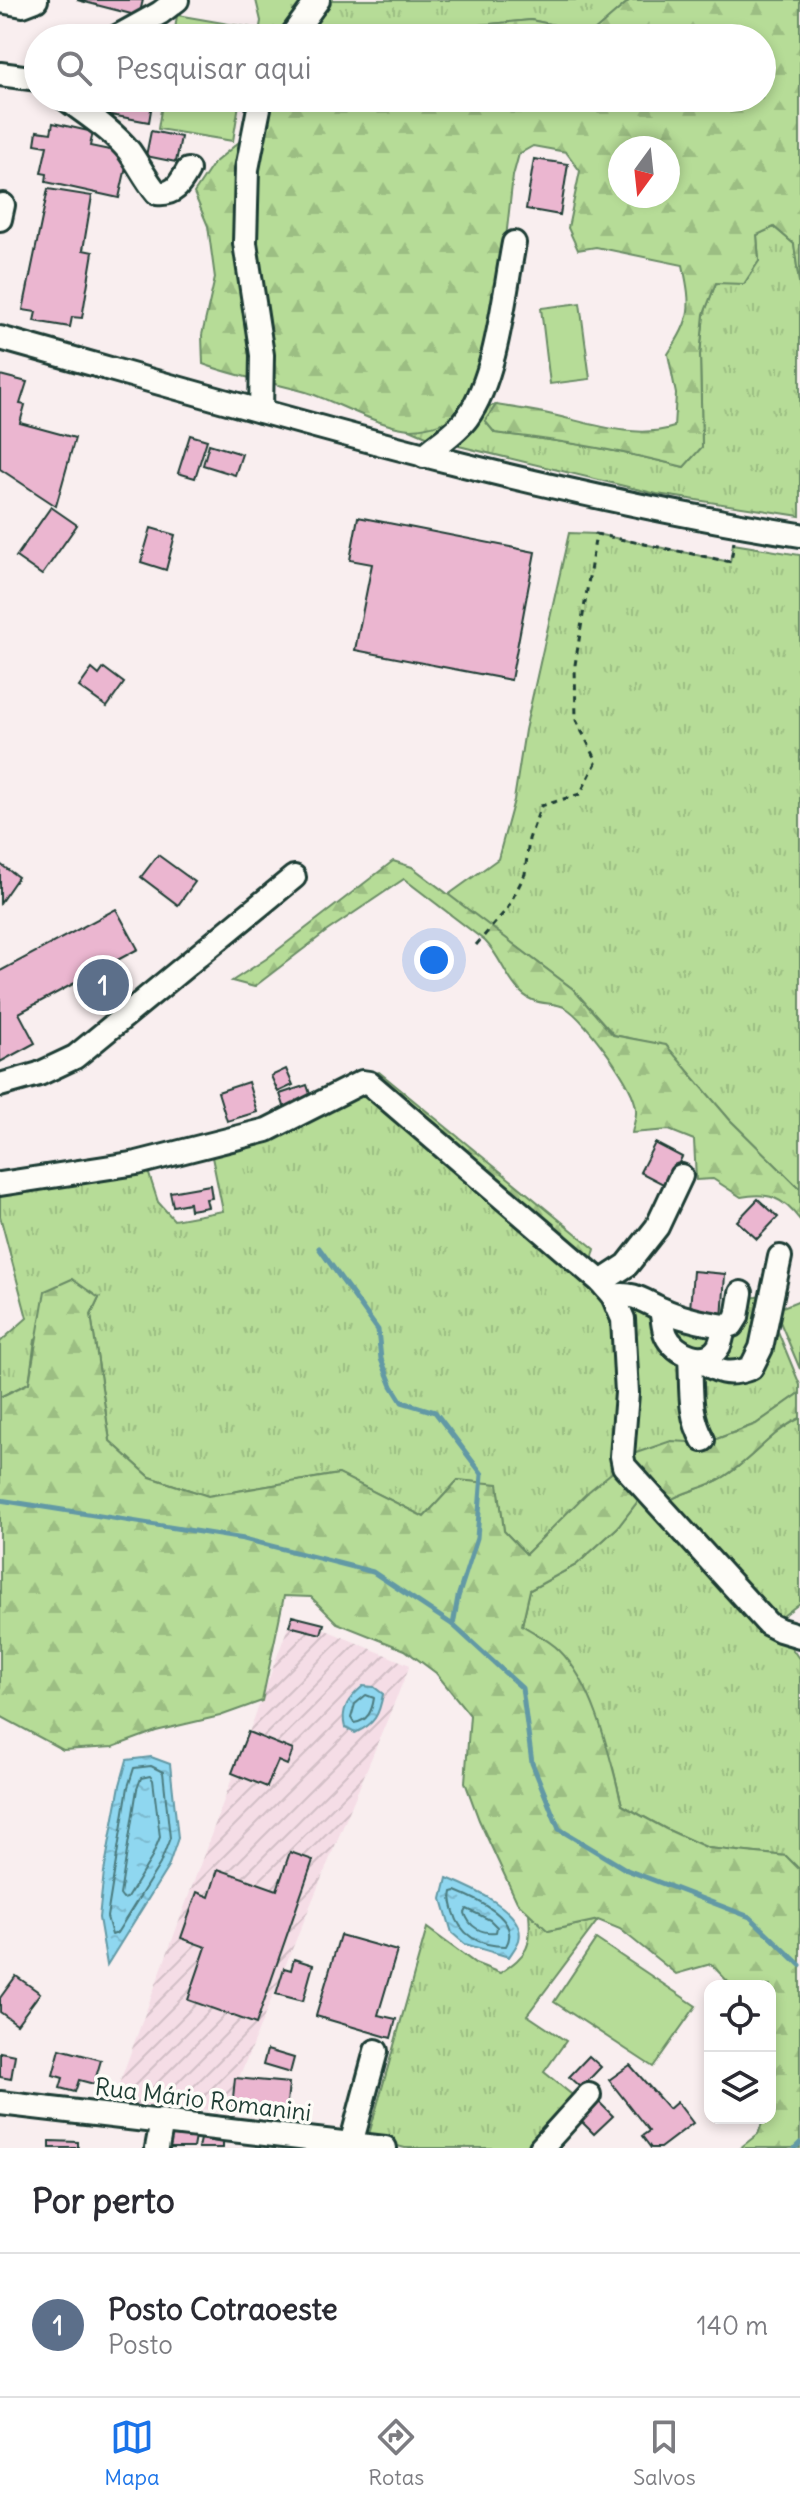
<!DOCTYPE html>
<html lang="pt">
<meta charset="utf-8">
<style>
body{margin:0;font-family:Delius,sans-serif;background:#f2f2f3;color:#2b2b33}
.controls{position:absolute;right:24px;bottom:24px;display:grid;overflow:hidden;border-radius:16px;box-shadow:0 4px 12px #0003}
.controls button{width:72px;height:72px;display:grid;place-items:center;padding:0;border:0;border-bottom:2px solid #e1e1e2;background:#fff;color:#2b2b33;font:40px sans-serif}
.compass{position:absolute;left:608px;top:136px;width:72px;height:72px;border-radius:50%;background:#fff;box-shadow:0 4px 12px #0003;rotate:195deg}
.you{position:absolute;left:434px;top:960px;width:28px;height:28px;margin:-20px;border:6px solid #fff;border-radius:50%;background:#1a73e8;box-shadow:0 0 0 12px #1a73e833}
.badge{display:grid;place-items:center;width:52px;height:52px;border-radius:50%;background:#1a73e8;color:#fff;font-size:26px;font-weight:700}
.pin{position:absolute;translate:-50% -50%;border:4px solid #fff;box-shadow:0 2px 8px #0006}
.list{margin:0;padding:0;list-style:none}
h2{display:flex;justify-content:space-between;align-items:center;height:104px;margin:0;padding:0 32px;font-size:34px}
h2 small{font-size:26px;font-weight:400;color:#7c7c81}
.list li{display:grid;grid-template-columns:52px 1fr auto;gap:24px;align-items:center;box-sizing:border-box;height:144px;padding:0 32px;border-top:2px solid #e1e1e2}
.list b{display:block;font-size:30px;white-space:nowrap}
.list p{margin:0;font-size:26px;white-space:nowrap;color:#7c7c81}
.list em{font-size:26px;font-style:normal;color:#7c7c81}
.icon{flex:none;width:44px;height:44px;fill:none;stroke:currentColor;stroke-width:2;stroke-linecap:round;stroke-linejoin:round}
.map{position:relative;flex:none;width:800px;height:2148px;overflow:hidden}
.search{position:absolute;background:#fff;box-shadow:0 4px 12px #0003;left:24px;right:24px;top:24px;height:88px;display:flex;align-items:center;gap:20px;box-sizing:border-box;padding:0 28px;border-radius:44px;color:#7c7c81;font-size:30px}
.sheet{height:248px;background:#fff}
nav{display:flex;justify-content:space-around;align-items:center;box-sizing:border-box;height:112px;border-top:2px solid #e1e1e2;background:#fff;font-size:22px;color:#7c7c81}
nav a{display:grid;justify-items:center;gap:4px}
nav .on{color:#1a73e8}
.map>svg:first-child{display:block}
.industrial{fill:url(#industrial-furrows)}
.grass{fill:url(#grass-tufts);stroke:#6a8c66;stroke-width:2}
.forest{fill:url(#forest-firs);stroke:#6a8c66;stroke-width:2;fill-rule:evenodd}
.pitch{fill:#b6dc97;stroke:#6a8c66;stroke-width:2}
.water{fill:url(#water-ripples);stroke:#6299a5;stroke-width:2}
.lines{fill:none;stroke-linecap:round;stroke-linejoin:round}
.shore{stroke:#4c7b7f;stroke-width:2}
.stream{stroke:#6299a5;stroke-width:5}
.building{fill:#ebb6d0;stroke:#1f3d34;stroke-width:2}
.minor-casing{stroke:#1f3d34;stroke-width:28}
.path{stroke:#1f3d34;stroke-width:3;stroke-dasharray:6 6;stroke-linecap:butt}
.minor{stroke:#fdfcf7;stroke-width:22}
.labels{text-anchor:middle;stroke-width:7;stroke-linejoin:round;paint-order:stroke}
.street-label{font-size:24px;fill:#1f3d34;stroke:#fdfcf7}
</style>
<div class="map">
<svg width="800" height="2148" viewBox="0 0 800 2148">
<defs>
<pattern id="industrial-furrows" width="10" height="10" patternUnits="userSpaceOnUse" patternTransform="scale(2)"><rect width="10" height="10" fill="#f5dde6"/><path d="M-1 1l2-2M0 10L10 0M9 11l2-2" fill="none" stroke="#d2bfc6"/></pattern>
<pattern id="grass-tufts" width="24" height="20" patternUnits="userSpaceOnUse" patternTransform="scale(2)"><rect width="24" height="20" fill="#b6dc97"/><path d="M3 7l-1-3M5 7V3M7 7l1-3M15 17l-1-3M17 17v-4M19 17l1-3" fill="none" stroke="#9cbe83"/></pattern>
<pattern id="forest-firs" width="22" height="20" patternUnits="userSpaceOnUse" patternTransform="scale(2)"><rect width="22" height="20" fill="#b6dc97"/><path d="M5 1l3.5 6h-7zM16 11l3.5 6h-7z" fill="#9cbe83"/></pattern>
<pattern id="water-ripples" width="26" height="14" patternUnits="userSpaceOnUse" patternTransform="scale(2)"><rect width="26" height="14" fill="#8fd7f0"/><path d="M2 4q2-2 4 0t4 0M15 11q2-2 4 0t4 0" fill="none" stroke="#7bb9ce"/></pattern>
</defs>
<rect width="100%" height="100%" fill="#f9eeef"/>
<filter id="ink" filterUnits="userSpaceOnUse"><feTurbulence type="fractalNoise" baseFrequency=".0125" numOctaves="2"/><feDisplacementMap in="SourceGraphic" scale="16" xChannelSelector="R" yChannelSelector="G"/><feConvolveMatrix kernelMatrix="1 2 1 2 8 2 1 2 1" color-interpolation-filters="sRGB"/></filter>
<g filter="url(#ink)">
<!-- industrial -->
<polygon class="industrial" points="292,1616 410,1665 225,2111 112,2103"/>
<!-- grass -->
<g class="grass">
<polygon points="256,0 630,0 592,33 531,20 448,28 412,35 408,38 258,38 261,21"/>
<path d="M774,227L794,244L800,289V516L657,494L438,441L410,429L451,421L470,409L496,405L485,421L495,433C558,440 623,451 684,467L702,447L700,355L704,314L716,283L759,261L757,235Z"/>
<polygon points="569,533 596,534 730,562 733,544 800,555 800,1189 730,1120 666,1046 614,1035 573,989 448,895 498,859 514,800 525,730"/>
<polygon points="365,1076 620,1292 710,1328 751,1298 767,1295 767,1305 800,1385 800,1393 756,1424 706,1443 626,1462 526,1554 504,1531 498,1485 458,1480 424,1517 338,1474 208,1496 150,1477 110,1441 91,1315 99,1298 35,1340 29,1383 0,1397 0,1342 27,1318 0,1216 0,1192 126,1176 148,1171 158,1202 174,1220 223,1211 211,1152"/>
<path d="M800,1418V1603L774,1623L800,1660V1870L786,1856L708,1848L666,1829L622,1805L613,1768L522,1625L530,1590L576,1565L618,1527L648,1488L665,1503C683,1491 704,1489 722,1478C751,1461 769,1433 800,1418Z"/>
<path d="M529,1913L549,1931L598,1920L527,2015L566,2041L544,2072L576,2098L545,2148H405L368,2138L427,1928L475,1963L500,1973C528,1954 532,1947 529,1913Z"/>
</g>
<!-- forest -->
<g class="forest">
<path d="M630,0H800V289L794,244L774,227L757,235L759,261L744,284L716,283L704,314L700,355L702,447L684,467C623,451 558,440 495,433L485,421L496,405C510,407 525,409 539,412C582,420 631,441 674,427L676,394L668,354C692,317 692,308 683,265L596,247L578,250L568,228L580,171L566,152L533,146L519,154L513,176L506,238L470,409C453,420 433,428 412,429C383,429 335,401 306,392C271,382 237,377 203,364L202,335L215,278L208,226L194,193L214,163L245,137L274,98H762V38H408L412,35L448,28L531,20L592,33ZM620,148H668V196H620Z"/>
<path d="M393,861L412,867L573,989L613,1035L666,1045L730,1120L800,1189V1220C783,1197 768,1192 741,1197L713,1179L696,1180L694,1140L669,1130L632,1133C633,1126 637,1116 636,1109C635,1087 585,1019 566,1008C550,999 535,1010 516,987C504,973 499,955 485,941L404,879L327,931L254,987L232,981L266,959Z"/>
<polygon points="379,1072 595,1249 592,1260 365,1076"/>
<path d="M72,1279L99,1298L91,1315L110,1441L150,1477L208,1496L339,1474L424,1517L458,1480L498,1484L504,1531L526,1554L588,1492L636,1453L671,1441L706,1443L722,1437L756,1424L800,1393V1418C769,1433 751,1461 722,1478C704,1489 682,1491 665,1503L648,1488L618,1527L576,1565L530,1590L522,1625C534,1633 549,1640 559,1650C595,1685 610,1757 622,1805L666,1829L708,1848L786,1856L800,1870V2148H740L758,2134L764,2118H770V2092L774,2075L770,2058V1986H732L711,1964L676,1974L620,1929L598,1920L548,1931L517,1902L479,1820L465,1782L470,1715L436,1673L405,1650L337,1623L311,1597L284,1596L262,1701L220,1716L156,1731L113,1747L63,1750L0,1716V1397L29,1383L45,1291Z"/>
</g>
<!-- pitch -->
<g class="pitch">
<polygon points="177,15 252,28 250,38 174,38"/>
<polygon points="163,98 240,98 233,141 158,129"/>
<polygon points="580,303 590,379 550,384 541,308"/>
<polygon points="800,1300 800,1369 775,1310"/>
<polygon points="596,1939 696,2006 653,2067 554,2002"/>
</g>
<!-- water -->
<g class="water">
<path d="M363,1686L374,1687L383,1694C379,1715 375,1724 355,1733L345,1728C340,1709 349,1698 363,1686Z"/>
<polygon points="151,1757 170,1764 178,1838 168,1867 107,1965 99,1918 104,1872 120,1785 127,1760"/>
<path d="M447,1878C469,1887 527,1911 519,1940C517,1946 512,1952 509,1957L465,1944L452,1933L442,1899Z"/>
</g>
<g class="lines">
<!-- shore -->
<g class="shore">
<path d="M366,1695L374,1698C372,1711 368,1721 354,1723L351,1718L355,1704Z"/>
<polygon points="151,1766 163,1772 170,1838 160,1864 117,1933 112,1935 107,1917 128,1787 134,1768"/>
<polygon points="150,1776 153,1780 160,1837 151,1859 127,1898 123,1899 120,1895 137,1789 141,1778"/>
<path d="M456,1891C476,1899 522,1919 506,1946C481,1946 461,1937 454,1912C452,1904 450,1900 452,1892Z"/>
<path d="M467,1909L490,1920L497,1927L496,1932C482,1934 469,1927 465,1913Z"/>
</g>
<!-- stream -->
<g class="stream">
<polyline points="319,1248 378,1330 381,1359 392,1386 402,1402 435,1412 482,1474 477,1538 458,1597 453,1625"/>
<polyline points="0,1500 244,1539 373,1572 453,1625 522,1688 532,1763 559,1829 627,1870 750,1917 800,1965"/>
<polyline points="795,2148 800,2143"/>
</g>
</g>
<!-- building -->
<g class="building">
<polygon points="77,0 143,0 139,16"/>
<polygon points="91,98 153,98 149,122 89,111"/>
<polygon points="53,123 93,132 90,146 129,154 119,198 46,182 47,174 41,173 47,146 35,144 37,131 51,133"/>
<polygon points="151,131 181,137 176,162 146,156"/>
<polygon points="534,159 568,164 560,215 526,209"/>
<polygon points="48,189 92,196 83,250 93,252 82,318 72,317 70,327 34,321 36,312 23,310"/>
<polygon points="0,375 27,382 20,404 25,405 20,423 75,438 56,506 0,469"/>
<polygon points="190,435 207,440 195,478 178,473"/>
<polygon points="209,444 242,454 235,475 203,465"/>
<polygon points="51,507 77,525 42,575 16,557"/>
<polygon points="358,517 535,552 511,680 355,650 372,564 350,560"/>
<polygon points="151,528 175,535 166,570 141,562"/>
<polygon points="104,668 124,683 107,707 79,687 92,669 99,675"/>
<polygon points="158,855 195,882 178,905 141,877"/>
<polygon points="0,864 18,877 0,903"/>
<polygon points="116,909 138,949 19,1013 35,1043 0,1062 0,971"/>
<polygon points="286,1069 293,1085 278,1092 271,1076"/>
<polygon points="248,1082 257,1112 227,1121 218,1092"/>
<polygon points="307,1085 312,1100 285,1109 280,1094"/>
<polygon points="655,1143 682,1157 667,1186 640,1172"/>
<polygon points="210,1185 212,1198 206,1199 208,1207 190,1210 189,1203 173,1206 170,1192"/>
<polygon points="758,1199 778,1217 757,1239 737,1221"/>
<polygon points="693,1271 725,1274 722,1320 690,1310"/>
<polygon points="292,1616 324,1624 321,1634 289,1626"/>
<polygon points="248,1732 293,1750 287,1765 278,1761 267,1787 232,1773"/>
<polygon points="290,1852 313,1860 256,2024 188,2000 206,1947 181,1938 197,1892 209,1897 218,1869 277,1890"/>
<polygon points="340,1935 397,1951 378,2015 396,2019 391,2038 316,2016"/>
<polygon points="294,1959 313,1965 303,2001 276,1994 284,1968 291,1970"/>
<polygon points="16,1976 40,1993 17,2024 0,2012 0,1998"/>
<polygon points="60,2049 101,2060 94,2084 79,2080 75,2092 60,2088 63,2078 53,2075"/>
<polygon points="267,2050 294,2058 290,2073 263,2065"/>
<polygon points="0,2052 15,2055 11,2079 0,2077"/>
<polygon points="589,2056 601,2067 581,2088 569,2077"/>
<polygon points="630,2065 669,2109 677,2102 693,2123 660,2148 651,2148 642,2136 649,2131 609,2080"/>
<polygon points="235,2078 289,2083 286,2113 232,2108"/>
<polygon points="597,2100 613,2116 594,2134 578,2118"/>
<polygon points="167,2131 195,2137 193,2148 164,2148"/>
<polygon points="200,2139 223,2143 223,2148 198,2148"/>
<polygon points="50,2141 78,2142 78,2148 50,2148"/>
</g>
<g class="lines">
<defs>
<g id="minor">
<polyline points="0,1 23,5 36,0"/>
<polyline points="115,38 160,13 177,0"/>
<polyline points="290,38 318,0"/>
<polyline points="0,74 38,79"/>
<path d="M65,98C86,114 112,130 129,151C139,165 146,180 157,193C175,195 180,184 188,170"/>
<polyline points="261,98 247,169 245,243 262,355 261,411"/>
<polyline points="0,219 3,205"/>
<path d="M0,338C265,412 528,492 800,535"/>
<path d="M424,456C437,444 456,433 467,418C497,376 504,295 514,243"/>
<polyline points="0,1085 39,1074 75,1057 294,877"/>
<polyline points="0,1184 137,1163 267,1130 362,1082 369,1083 601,1282 613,1296 623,1319 627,1393 622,1456 624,1466 768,1624 780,1630 800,1636"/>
<polyline points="601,1282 627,1265 657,1227 681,1176"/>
<path d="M613,1296C634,1292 643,1301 661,1309C680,1318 704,1323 724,1326L732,1325L737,1317L741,1293"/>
<path d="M661,1310C663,1318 663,1328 666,1335C674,1354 707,1368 719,1346C722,1340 723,1332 724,1326"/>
<path d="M690,1356C692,1386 688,1413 703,1440"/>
<path d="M697,1358C716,1372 728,1377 751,1368L761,1348L780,1257"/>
<polyline points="0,2103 351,2144 376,2051"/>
<polyline points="157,2148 162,2121"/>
<polyline points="352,2148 351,2144 385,2148"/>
<polyline points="541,2148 589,2095"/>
</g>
</defs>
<!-- minor casing -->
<use href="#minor" class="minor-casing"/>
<!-- path -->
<polyline class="path" points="476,945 507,909 525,874 529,839 541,806 580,794 597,761 576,720 575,665 596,534 731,562 734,541"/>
<!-- minor -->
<use href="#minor" class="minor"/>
</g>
</g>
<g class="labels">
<!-- street labels -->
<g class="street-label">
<text transform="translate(203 2100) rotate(7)" y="8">Rua Mário Romanini</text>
</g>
</g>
</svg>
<div class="controls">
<button><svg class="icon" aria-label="locate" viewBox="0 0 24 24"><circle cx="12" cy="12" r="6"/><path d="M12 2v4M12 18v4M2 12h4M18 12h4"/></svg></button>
<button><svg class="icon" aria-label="layers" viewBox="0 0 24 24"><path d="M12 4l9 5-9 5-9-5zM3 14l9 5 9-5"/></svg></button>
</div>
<svg class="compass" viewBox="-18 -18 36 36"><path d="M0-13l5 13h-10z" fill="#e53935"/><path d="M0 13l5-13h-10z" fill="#7c7c81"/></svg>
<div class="you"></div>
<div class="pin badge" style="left:103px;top:985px;background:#5c6f8a">1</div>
<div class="search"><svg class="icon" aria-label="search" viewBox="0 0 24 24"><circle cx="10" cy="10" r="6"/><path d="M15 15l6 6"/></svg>Pesquisar aqui</div>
</div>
<section class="sheet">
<h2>Por perto<small></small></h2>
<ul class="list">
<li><span class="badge" style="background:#5c6f8a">1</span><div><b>Posto Cotraoeste</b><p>Posto</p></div><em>140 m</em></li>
</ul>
</section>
<nav>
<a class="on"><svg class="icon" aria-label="map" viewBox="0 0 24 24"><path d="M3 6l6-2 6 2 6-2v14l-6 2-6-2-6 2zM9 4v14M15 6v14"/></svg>Mapa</a>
<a><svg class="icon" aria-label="directions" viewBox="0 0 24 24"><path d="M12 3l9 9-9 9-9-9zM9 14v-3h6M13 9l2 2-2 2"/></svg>Rotas</a>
<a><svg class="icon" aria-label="saved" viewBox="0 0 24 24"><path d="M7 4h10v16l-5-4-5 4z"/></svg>Salvos</a>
</nav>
